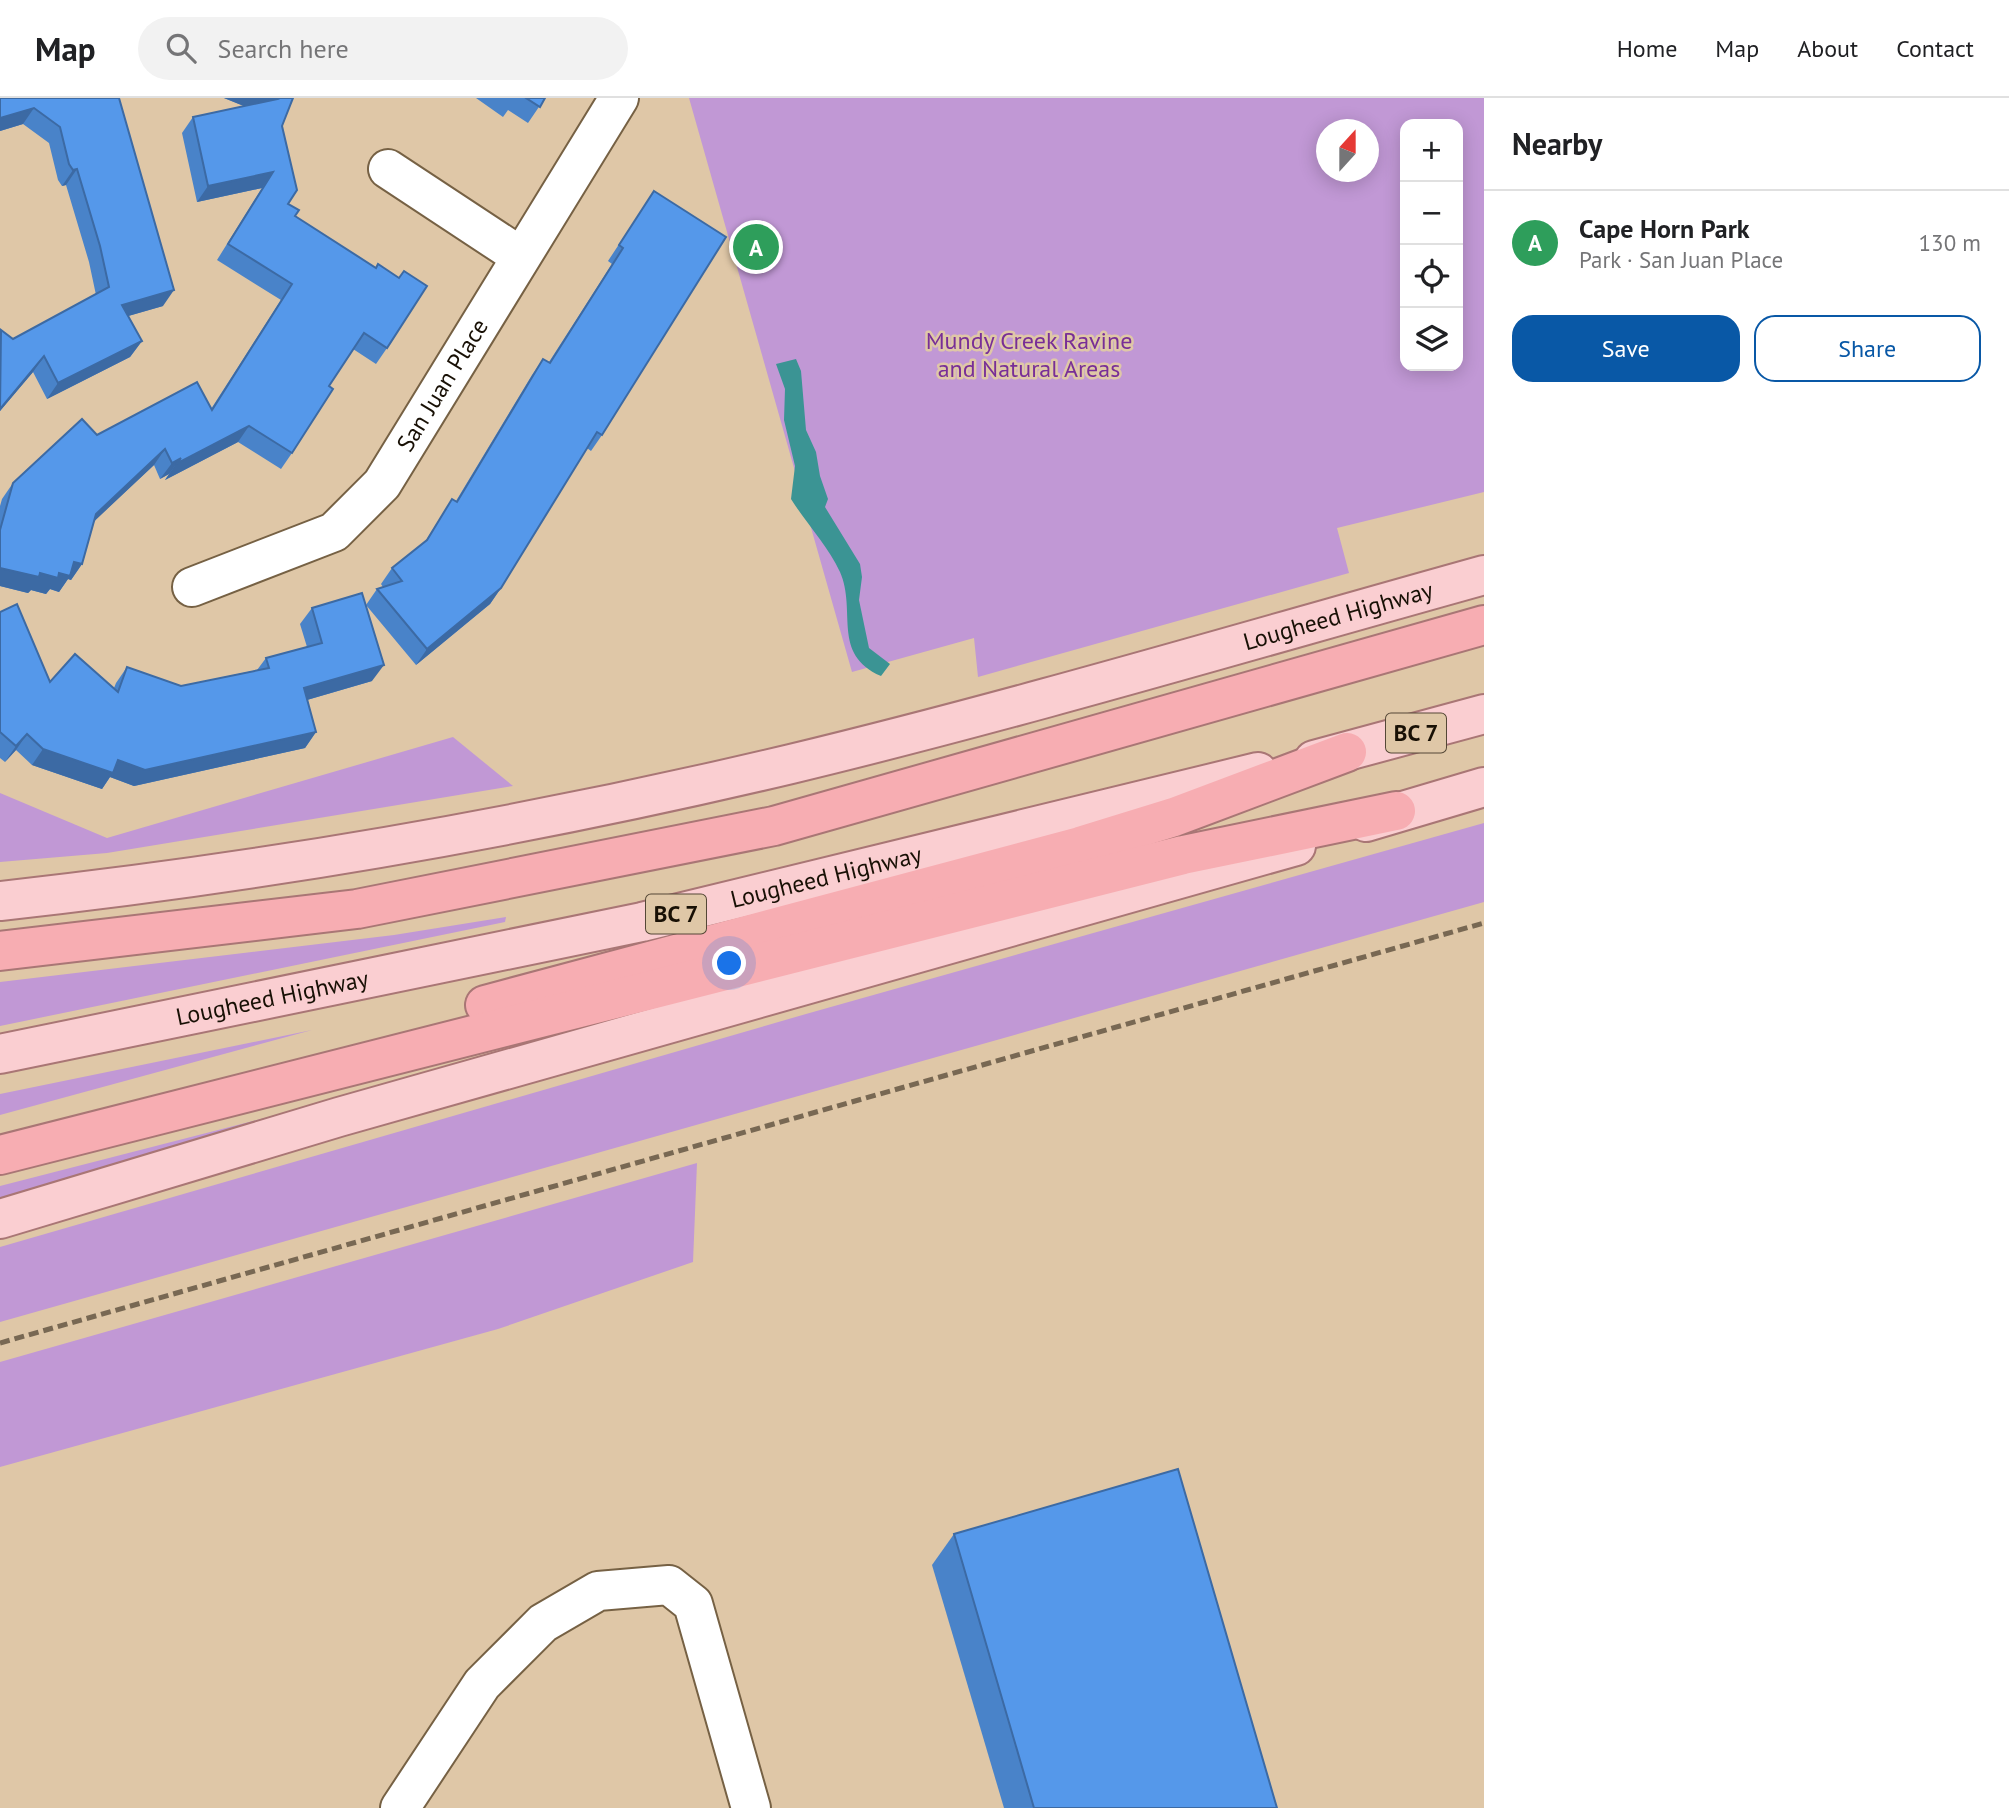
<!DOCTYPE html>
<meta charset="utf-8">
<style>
body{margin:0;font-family:"PT Sans",sans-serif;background:#f2f2f2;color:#202124}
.controls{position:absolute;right:21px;top:21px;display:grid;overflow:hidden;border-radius:14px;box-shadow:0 4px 18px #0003}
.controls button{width:63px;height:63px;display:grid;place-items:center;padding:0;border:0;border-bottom:2px solid #e0e0e0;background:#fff;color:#202124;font:35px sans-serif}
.compass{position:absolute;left:1316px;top:21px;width:63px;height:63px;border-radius:50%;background:#fff;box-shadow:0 4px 18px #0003;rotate:21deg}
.you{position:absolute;left:730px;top:866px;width:24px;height:24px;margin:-18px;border:5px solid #fff;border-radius:50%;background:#1a73e8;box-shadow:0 0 0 10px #1a73e833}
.badge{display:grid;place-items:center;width:46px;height:46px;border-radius:50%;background:#0958a6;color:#fff;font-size:23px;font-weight:700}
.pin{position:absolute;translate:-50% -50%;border:4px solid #fff;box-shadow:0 2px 7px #0006}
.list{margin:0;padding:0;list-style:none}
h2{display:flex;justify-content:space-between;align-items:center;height:91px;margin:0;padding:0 28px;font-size:30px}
h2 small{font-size:23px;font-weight:400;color:#757577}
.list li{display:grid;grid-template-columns:46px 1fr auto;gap:21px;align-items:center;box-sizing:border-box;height:105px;padding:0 28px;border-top:2px solid #e0e0e0}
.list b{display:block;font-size:26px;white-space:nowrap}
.list p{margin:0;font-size:23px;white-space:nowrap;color:#757577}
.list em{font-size:23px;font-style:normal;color:#757577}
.actions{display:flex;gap:14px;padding:21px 28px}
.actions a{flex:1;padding:16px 0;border:2px solid #0958a6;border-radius:21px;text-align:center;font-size:24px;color:#0958a6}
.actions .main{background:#0958a6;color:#fff}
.icon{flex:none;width:38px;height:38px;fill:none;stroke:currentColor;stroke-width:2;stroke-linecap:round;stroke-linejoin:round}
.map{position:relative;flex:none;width:1484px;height:1710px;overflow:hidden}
header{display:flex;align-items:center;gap:42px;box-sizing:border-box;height:98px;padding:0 35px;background:#fff;border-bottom:2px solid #e0e0e0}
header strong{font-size:33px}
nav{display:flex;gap:38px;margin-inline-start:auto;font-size:24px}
.search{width:490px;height:63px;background:#f2f2f2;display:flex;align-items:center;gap:18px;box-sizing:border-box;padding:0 24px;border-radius:38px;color:#757577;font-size:26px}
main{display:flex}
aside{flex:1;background:#fff}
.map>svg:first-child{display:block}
.green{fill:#c198d5;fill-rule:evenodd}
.water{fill:#3b9494}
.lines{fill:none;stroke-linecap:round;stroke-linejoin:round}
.minor-casing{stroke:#766144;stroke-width:42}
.major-casing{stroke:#a97675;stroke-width:42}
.highway-casing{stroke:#a97675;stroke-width:42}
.minor{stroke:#fff;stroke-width:38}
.major{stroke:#faced1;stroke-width:38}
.highway{stroke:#f7adb2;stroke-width:38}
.rail{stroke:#786853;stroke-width:5;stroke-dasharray:10 5;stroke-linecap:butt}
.wall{fill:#4983c9}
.shaded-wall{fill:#3c6aa4}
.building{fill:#5598ea;stroke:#3c6aa4;stroke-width:2}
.labels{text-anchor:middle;stroke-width:5;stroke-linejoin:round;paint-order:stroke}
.shield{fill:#dfc7a7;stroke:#544736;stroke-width:2}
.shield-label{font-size:23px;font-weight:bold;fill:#181005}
.park-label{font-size:24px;fill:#782e97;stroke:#dfc7a7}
.street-label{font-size:24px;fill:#181005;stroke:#dfc7a7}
</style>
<header>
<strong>Map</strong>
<div class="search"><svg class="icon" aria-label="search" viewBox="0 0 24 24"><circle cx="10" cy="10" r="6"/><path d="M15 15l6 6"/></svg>Search here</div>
<nav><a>Home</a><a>Map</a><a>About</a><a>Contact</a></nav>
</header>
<main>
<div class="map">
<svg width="1484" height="1710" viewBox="0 0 1484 1710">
<rect width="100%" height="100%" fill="#dfc7a7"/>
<!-- green -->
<g class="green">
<path d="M689,0H1484V394L1337,430L1349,475L978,579L974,540L852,574ZM1405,26H1458V268H1405ZM1326,32H1368V74H1326Z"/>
<polygon points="453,639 513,688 107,755 0,764 0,695 107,740"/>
<polygon points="1484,725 1484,804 0,1224 0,1149 806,916"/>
<polygon points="506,819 505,824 0,928 0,884 394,837"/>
<polygon points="312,932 0,1017 0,996"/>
<polygon points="385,989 0,1102 0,1088"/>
<polygon points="697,1065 693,1164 498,1231 0,1369 0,1264"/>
</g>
<!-- water -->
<path class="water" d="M796,261L801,273L806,332L816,354L820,378L828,401L825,409L860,466L862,479L859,502L869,550L890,566L881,578C831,556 857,513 840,474C828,448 806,425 791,401L795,368L784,322L785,291L776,266Z"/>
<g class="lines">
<defs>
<g id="minor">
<polyline points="388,71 520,158"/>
<path id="s1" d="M192,489L334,434L382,386L619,0"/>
<polyline points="400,1710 482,1586 543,1525 598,1493 669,1487 693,1506 751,1710"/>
</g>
<g id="major">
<polyline points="1314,662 1484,616"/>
<polyline points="1366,724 1484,689"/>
<path id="s2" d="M0,803C266,774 530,728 791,666C1023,610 1254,541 1484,477"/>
<path id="s3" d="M0,956L642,824L1258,674"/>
<polyline points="0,1121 339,1019 1296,748"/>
</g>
<g id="highway">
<polyline points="0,853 357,811 774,728 1484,527"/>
<polyline points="485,907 1080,748 1174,719 1347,654"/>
<polyline points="0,1057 1183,757 1396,713"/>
</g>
</defs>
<!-- minor casing -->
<use href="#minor" class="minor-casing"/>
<!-- major casing -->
<use href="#major" class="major-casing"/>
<!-- highway casing -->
<use href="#highway" class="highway-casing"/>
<!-- minor -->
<use href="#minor" class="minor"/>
<!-- major -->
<use href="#major" class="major"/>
<!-- highway -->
<use href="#highway" class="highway"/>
<!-- rail -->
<polyline class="rail" points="0,1245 1484,825"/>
</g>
<!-- wall -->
<g class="wall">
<polygon points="0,0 119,0 163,208 128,218 142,243 130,259 47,301 33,274 0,313 0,233 13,241 96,197 89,164 66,87 62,88 58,82 49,45 23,26 0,33"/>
<polygon points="224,0 293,0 282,28 288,106 295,118 387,250 376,266 353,251 329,288 292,355 281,371 238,344 165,382 169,376 160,381 154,367 94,423 82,466 71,482 68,481 59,494 50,491 46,496 31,492 28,495 0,488 0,408 2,401 13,385 97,337 211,311 281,202 217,162 262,90 197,104 182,35 193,19 244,8"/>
<polygon points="476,0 545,0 528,25 508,12 503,19"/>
<polygon points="654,93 602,337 591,353 587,350 501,490 490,506 416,567 366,507 377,491 383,489 381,486 392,470 425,444 452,401 456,403 532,277 543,261 549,264 612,166 608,163"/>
<polygon points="312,510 372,583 307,602 316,634 305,650 134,688 110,679 102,691 32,667 16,652 5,664 0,660 0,514 50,584 114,590 116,585 127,569 181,588 257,572 266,560 307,549 300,526"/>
<polygon points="954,1436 1277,1710 1004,1710 932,1467"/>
</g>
<!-- shaded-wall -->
<g class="shaded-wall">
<polygon points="224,0 275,0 277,1 266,17"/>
<polygon points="34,10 23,26 0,33 0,20"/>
<polygon points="77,71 66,87 62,88 73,72"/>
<polygon points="273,74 262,90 197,104 208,88"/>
<polygon points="174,192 163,208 111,223 122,207"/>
<polygon points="142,243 130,259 47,301 58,285"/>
<polygon points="44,258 33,274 0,313 0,311"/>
<polygon points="249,328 238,344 165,382 176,366"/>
<polygon points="165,351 154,367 85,432 96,416"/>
<polygon points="181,360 169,376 160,381 172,365"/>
<polygon points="74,464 82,466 71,482 68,481 59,494 50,491 46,496 31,492 28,495 0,488 0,470 59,475"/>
<polygon points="501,490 490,506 416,567 427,551"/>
<polygon points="384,567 372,583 293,606 304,590"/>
<polygon points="316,634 305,650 134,688 110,679 102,691 32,667 43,651 118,662"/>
<polygon points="27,636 16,652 5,664 16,648"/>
</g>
<!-- building -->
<g class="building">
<polygon points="0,0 119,0 174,192 122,207 142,243 58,285 44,258 0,311 1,232 13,241 109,189 100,148 77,71 73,72 69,66 60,29 34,10 0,20"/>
<polygon points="275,0 293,0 282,28 297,92 288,106 299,112 295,118 376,170 378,166 399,180 404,173 427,188 387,250 364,235 329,288 333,291 292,355 249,328 176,366 181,360 172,365 165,351 96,416 82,466 74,464 70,478 59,475 58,480 40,475 39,479 0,470 0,432 13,385 82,321 97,337 197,284 212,312 292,186 228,146 273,74 208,88 193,19 277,1"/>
<polygon points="526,0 545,0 540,9"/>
<polygon points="654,93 726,139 602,337 597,334 501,490 427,551 377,491 402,483 392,470 427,442 452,401 457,404 543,261 550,265 623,150 619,147"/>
<polygon points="362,495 384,567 304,590 316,634 145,672 118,662 113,675 43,651 27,636 16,648 0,634 0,514 17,506 50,584 75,556 118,594 127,569 181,588 269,570 266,560 322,545 312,510"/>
<polygon points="1178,1371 1277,1710 1034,1710 954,1436"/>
</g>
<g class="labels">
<!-- shield labels -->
<g class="shield">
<rect x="1386" y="615.5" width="60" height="39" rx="5"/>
<rect x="646" y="796.5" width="60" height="39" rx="5"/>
</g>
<g class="shield-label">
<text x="1416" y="643">BC 7</text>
<text x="676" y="824">BC 7</text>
</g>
<!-- park labels -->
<g class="park-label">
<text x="1029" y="251">Mundy Creek Ravine<tspan x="1029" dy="28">and Natural Areas</tspan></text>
</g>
<!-- street labels -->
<g class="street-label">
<text dy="8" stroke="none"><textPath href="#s1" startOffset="336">San Juan Place</textPath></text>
<text dy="8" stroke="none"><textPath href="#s2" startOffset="1370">Lougheed Highway</textPath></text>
<text dy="8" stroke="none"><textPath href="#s3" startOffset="845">Lougheed Highway</textPath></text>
<text dy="8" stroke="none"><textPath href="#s3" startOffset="278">Lougheed Highway</textPath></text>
</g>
</g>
</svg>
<div class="controls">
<button>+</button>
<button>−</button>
<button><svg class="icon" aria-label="locate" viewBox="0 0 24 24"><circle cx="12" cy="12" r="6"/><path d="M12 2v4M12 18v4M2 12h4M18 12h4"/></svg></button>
<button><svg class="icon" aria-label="layers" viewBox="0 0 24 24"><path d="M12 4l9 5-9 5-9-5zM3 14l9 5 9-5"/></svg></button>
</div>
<svg class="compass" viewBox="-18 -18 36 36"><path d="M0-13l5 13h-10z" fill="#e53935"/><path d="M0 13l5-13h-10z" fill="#757577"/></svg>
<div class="you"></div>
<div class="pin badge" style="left:756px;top:149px;background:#2e9e5b">A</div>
</div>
<aside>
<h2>Nearby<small></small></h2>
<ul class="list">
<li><span class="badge" style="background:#2e9e5b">A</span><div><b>Cape Horn Park</b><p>Park · San Juan Place</p></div><em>130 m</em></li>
</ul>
<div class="actions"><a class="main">Save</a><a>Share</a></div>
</aside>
</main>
